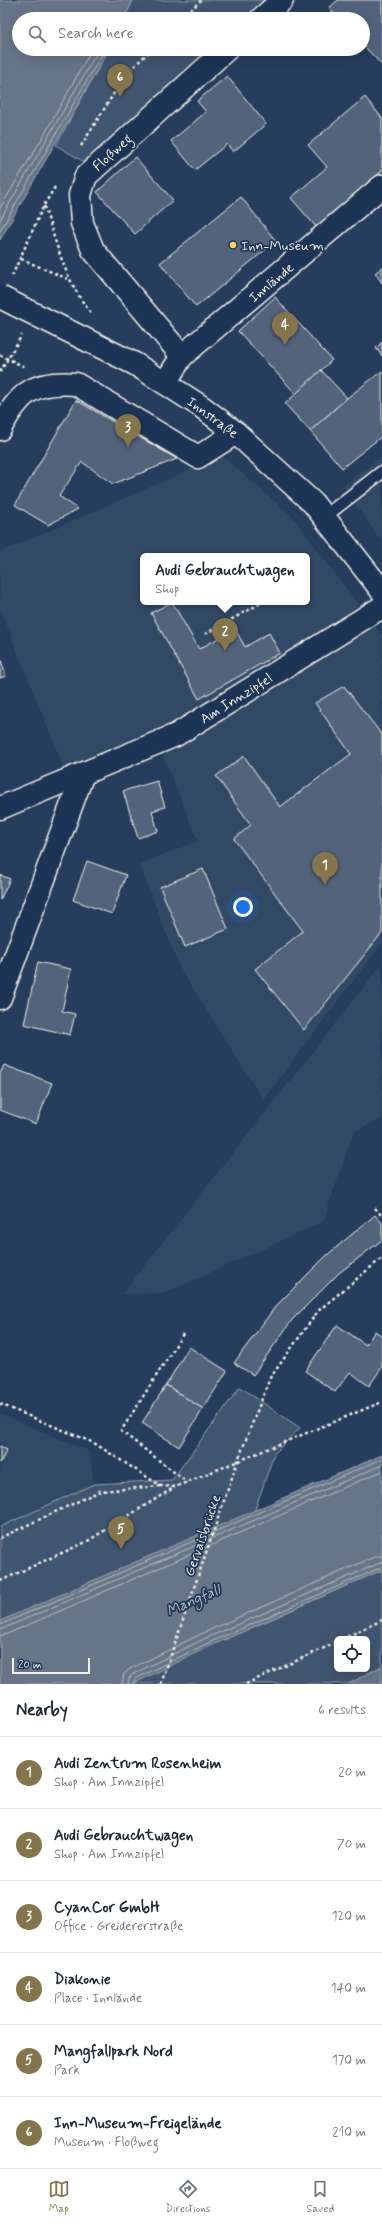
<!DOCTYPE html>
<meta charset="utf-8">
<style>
body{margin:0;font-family:Mynerve,sans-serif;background:#f6f6f7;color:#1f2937}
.controls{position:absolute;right:12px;bottom:12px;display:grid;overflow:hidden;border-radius:6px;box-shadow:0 4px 16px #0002}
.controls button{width:36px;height:36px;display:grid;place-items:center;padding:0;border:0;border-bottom:1px solid #e0e1e3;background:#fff;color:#1f2937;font:20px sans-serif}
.scale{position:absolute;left:12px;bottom:10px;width:78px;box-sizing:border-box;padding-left:4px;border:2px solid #f4f1e8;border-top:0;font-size:11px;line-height:14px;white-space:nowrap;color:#f4f1e8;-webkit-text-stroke:3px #1d3557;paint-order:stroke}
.you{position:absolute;left:243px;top:907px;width:14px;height:14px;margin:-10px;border:3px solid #fff;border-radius:50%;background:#1a73e8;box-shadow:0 0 0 6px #1a73e833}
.badge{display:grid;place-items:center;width:26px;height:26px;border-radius:50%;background:#84754c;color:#fff;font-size:13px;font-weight:700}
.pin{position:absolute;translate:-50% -33px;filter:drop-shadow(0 1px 2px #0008)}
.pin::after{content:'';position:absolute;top:21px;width:14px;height:12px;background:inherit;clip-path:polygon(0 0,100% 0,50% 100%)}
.popup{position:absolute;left:140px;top:553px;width:170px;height:52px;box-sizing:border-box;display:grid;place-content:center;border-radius:6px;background:#fff;filter:drop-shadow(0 1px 3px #0005);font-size:13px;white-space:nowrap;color:#747a83}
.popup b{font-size:15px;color:#1f2937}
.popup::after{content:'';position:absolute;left:50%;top:100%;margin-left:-8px;border:8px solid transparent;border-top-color:#fff}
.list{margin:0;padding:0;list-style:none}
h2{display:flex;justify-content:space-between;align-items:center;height:52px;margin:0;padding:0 16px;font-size:17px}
h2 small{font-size:13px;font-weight:400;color:#747a83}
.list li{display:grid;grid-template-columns:26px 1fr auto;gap:12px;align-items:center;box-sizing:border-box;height:72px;padding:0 16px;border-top:1px solid #e0e1e3}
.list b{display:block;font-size:15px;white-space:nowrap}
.list p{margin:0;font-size:13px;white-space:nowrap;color:#747a83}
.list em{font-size:13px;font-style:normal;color:#747a83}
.icon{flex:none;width:22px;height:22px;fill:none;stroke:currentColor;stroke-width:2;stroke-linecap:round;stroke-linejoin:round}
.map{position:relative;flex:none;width:382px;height:1684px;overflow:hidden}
.search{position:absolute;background:#fff;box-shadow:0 4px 16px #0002;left:12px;right:12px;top:12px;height:44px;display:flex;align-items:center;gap:10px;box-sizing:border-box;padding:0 14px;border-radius:22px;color:#747a83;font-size:15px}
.sheet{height:484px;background:#fff}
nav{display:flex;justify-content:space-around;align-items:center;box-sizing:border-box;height:56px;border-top:1px solid #e0e1e3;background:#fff;font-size:11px;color:#747a83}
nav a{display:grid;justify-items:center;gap:2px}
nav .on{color:#84754c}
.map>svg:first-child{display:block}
.built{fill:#334966;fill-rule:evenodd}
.green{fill:#40546f;stroke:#9aa2ac;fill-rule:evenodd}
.water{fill:#677588;stroke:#9fa7ae}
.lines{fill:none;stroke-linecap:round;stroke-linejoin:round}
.shore{stroke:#bcbfc2;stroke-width:1}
.building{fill:#52647b;stroke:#f4f1e8}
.service-casing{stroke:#f4f1e8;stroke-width:15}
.minor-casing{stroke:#f4f1e8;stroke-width:25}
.secondary-casing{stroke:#f4f1e8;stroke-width:25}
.path{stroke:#f4f1e8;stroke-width:2.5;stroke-dasharray:3 3;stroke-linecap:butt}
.service{stroke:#1d3557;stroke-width:12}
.minor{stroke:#1d3557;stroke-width:22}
.secondary{stroke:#1d3557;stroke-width:22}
.secondary-bridge-casing{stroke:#f4f1e8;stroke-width:25;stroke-linecap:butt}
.secondary-bridge{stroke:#1d3557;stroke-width:22}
.poi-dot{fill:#ffd166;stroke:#1d3557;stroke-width:1.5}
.labels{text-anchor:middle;stroke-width:3.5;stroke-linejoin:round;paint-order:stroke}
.street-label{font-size:14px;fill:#f4f1e8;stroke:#1d3557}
.poi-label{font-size:14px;fill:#f4f1e8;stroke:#1d3557;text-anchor:start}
.water-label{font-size:15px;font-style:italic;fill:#bcbfc2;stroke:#1d3557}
</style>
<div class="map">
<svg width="382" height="1684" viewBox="0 0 382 1684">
<rect width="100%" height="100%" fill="#263d5d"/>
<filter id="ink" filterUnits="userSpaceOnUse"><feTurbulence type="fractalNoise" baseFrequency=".025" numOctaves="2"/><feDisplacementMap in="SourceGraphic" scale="8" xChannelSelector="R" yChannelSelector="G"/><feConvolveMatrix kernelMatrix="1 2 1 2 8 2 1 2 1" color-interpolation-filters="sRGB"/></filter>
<g filter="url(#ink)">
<!-- built -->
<g class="built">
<path d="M222,456L291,515L382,636V943L263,1100L180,968L139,864L198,841L153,732L64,768L0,608V552ZM143,556H307V602H143Z"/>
<polygon points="382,456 382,542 343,486"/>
<polygon points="382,964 382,1119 354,1131 323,1222 165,1293 122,1294"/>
<polygon points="0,1414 89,1451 94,1484 0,1527"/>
</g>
<!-- green -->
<g class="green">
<polygon points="133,0 268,0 247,19 124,19"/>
<polygon points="109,49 213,49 84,162 56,145"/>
<path d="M240,1387L300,1428L274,1454L208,1647L382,1570V1666L349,1684H0V1527L94,1484L172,1480ZM337,1639H367V1669H337Z"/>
</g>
<!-- water -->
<g class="water">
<polygon points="0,0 133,0 124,19 19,19 19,49 109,49 0,240"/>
<polygon points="382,1455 382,1570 208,1647 133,1684 0,1684 0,1621"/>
<polygon points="382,1666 382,1684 349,1684"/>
</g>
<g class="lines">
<!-- shore -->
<g class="shore">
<polyline points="0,208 43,137 92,49"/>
<polyline points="0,220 99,49"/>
<polyline points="0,231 105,49"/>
<polyline points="0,1625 382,1459"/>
<polyline points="0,1630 382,1465"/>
<polyline points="0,1636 7,1634 382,1471"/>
<polyline points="122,1684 124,1674 130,1669 201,1634 374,1557 382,1556"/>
<polyline points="128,1684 129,1678 133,1674 204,1639 382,1562"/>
<polyline points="133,1684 135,1679 206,1644 382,1567"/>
</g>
</g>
<!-- building -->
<g class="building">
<polygon points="338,0 382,0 382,65 363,45 363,19 339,19 329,8"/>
<polygon points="227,76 266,124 233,152 227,144 195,170 171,141 206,112 197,101"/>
<polygon points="365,97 382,118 382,171 316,227 291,198 327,167 308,145"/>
<polygon points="135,157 173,200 135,234 97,192"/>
<polygon points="241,197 276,241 196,307 160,263"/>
<polygon points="382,267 382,283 375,273"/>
<polygon points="275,297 332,360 296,394 238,331"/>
<polygon points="382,342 382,356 376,348"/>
<polygon points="321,370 347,398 310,431 285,404"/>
<polygon points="382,371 382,436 342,468 310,431 347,398"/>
<polygon points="76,400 177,459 113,484 82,462 59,496 78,509 48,525 15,505"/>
<polygon points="172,602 199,649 235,629 245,647 269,633 280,653 199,699 151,613"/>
<polygon points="0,657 6,676 0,678"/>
<polygon points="344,686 382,735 382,933 304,1030 255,969 303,931 234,839 251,825 216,776 244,756 280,807 351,754 315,703"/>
<polygon points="157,781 165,807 152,811 158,831 138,838 123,791"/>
<polygon points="87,861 126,875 112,914 73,900"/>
<polygon points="203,869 228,929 185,947 160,887"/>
<polygon points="0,875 10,879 0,900"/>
<polygon points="38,962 71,969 62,1011 75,1014 70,1035 24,1024"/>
<polygon points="4,1065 52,1083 36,1124 0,1110 0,1074"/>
<polygon points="375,1215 382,1223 382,1240 339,1273 292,1320 253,1375 234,1363 275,1307 326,1256"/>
<polygon points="337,1325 366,1345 375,1331 382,1336 382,1367 369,1386 350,1372 335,1392 305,1371"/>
<polygon points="189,1347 227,1371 203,1409 166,1385"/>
<polygon points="166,1385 203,1409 179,1447 142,1423"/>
<polygon points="0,1446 7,1450 0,1463"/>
</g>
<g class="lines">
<defs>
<polyline id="service" points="324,517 382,472"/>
<g id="minor">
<polyline points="261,19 282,0"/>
<polyline points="182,356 93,250 82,223 80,195 86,176 227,49"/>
<polyline points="165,383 182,356 382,186"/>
<path d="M0,429C20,392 33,381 76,384L198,457L236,433"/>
<polyline points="0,808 176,735 382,607"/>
<polyline points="0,998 83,774"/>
</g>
<polyline id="secondary" points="16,305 135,364 202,407 236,433 313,503 382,591"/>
</defs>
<!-- service casing -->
<use href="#service" class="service-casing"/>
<!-- minor casing -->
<use href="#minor" class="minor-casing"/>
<!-- secondary casing -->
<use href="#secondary" class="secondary-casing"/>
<!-- path -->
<g class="path">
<polyline points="182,19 201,0"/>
<polyline points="81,146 126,74 152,49"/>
<path d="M44,206C57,244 65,282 92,314"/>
<polyline points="21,259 68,279"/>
<polyline points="12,276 44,205 55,187"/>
<polyline points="0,355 25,367"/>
<polyline points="0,372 22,335"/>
<polyline points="205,634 263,602"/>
<polyline points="375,1208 382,1216"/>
<polyline points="183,1334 121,1431 187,1482"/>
<polyline points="0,1404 94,1443 161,1486 175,1487 382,1402"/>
<polyline points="0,1538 100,1491 161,1486"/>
<polyline points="0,1581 86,1542 175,1487"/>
<polyline points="342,1639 382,1620"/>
<polyline points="161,1684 238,1460 270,1378 318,1311 382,1258"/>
<polyline points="246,1684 337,1642"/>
</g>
<!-- service -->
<use href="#service" class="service"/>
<!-- minor -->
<use href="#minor" class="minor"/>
<!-- secondary -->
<use href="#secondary" class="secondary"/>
<defs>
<polyline id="secondary-bridge" points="0,297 16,305"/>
</defs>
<!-- secondary-bridge casing -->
<use href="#secondary-bridge" class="secondary-bridge-casing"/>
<!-- secondary-bridge -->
<use href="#secondary-bridge" class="secondary-bridge"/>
</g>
</g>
<!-- markers -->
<circle class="poi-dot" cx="233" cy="245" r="4"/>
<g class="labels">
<!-- street labels -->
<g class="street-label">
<text transform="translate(112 152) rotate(-42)" y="5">Floßweg</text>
<text transform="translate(271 282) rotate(-40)" y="5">Innlände</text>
<text transform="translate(213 417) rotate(36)" y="5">Innstraße</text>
<text transform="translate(236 698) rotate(-32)" y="5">Am Innzipfel</text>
<text transform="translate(202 1535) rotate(-71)" y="5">Gervaisbrücke</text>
</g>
<!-- poi labels -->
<g class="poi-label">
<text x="241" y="250">Inn-Museum</text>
</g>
<!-- water labels -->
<g class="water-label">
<text transform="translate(193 1600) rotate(-24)" y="5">Mangfall</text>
</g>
</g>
</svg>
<div class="controls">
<button><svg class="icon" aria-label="locate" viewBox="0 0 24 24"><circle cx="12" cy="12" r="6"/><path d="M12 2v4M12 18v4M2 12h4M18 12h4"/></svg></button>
</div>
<div class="scale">20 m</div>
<div class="you"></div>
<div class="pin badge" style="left:325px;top:885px">1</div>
<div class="pin badge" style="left:225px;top:651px">2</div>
<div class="popup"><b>Audi Gebrauchtwagen</b>Shop</div>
<div class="pin badge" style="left:128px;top:447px">3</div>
<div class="pin badge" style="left:285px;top:345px">4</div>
<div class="pin badge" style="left:121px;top:1549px">5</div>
<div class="pin badge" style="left:120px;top:97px">6</div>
<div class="search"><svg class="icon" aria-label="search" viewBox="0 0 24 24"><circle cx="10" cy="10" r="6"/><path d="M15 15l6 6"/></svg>Search here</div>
</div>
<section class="sheet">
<h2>Nearby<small>6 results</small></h2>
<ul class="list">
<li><span class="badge">1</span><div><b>Audi Zentrum Rosenheim</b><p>Shop · Am Innzipfel</p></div><em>20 m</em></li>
<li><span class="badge">2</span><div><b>Audi Gebrauchtwagen</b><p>Shop · Am Innzipfel</p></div><em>70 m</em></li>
<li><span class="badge">3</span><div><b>CyanCor GmbH</b><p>Office · Greidererstraße</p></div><em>120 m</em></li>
<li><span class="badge">4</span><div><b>Diakonie</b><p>Place · Innlände</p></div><em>140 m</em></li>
<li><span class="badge">5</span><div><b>Mangfallpark Nord</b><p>Park</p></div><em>170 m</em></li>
<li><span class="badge">6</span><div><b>Inn-Museum-Freigelände</b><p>Museum · Floßweg</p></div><em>210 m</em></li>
</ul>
</section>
<nav>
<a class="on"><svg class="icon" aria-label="map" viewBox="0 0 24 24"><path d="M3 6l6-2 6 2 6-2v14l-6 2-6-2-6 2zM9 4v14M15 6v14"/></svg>Map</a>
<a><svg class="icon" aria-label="directions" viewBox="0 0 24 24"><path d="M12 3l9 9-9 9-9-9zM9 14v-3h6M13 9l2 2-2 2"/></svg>Directions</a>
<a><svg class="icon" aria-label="saved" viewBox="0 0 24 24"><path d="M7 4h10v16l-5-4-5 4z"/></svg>Saved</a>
</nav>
